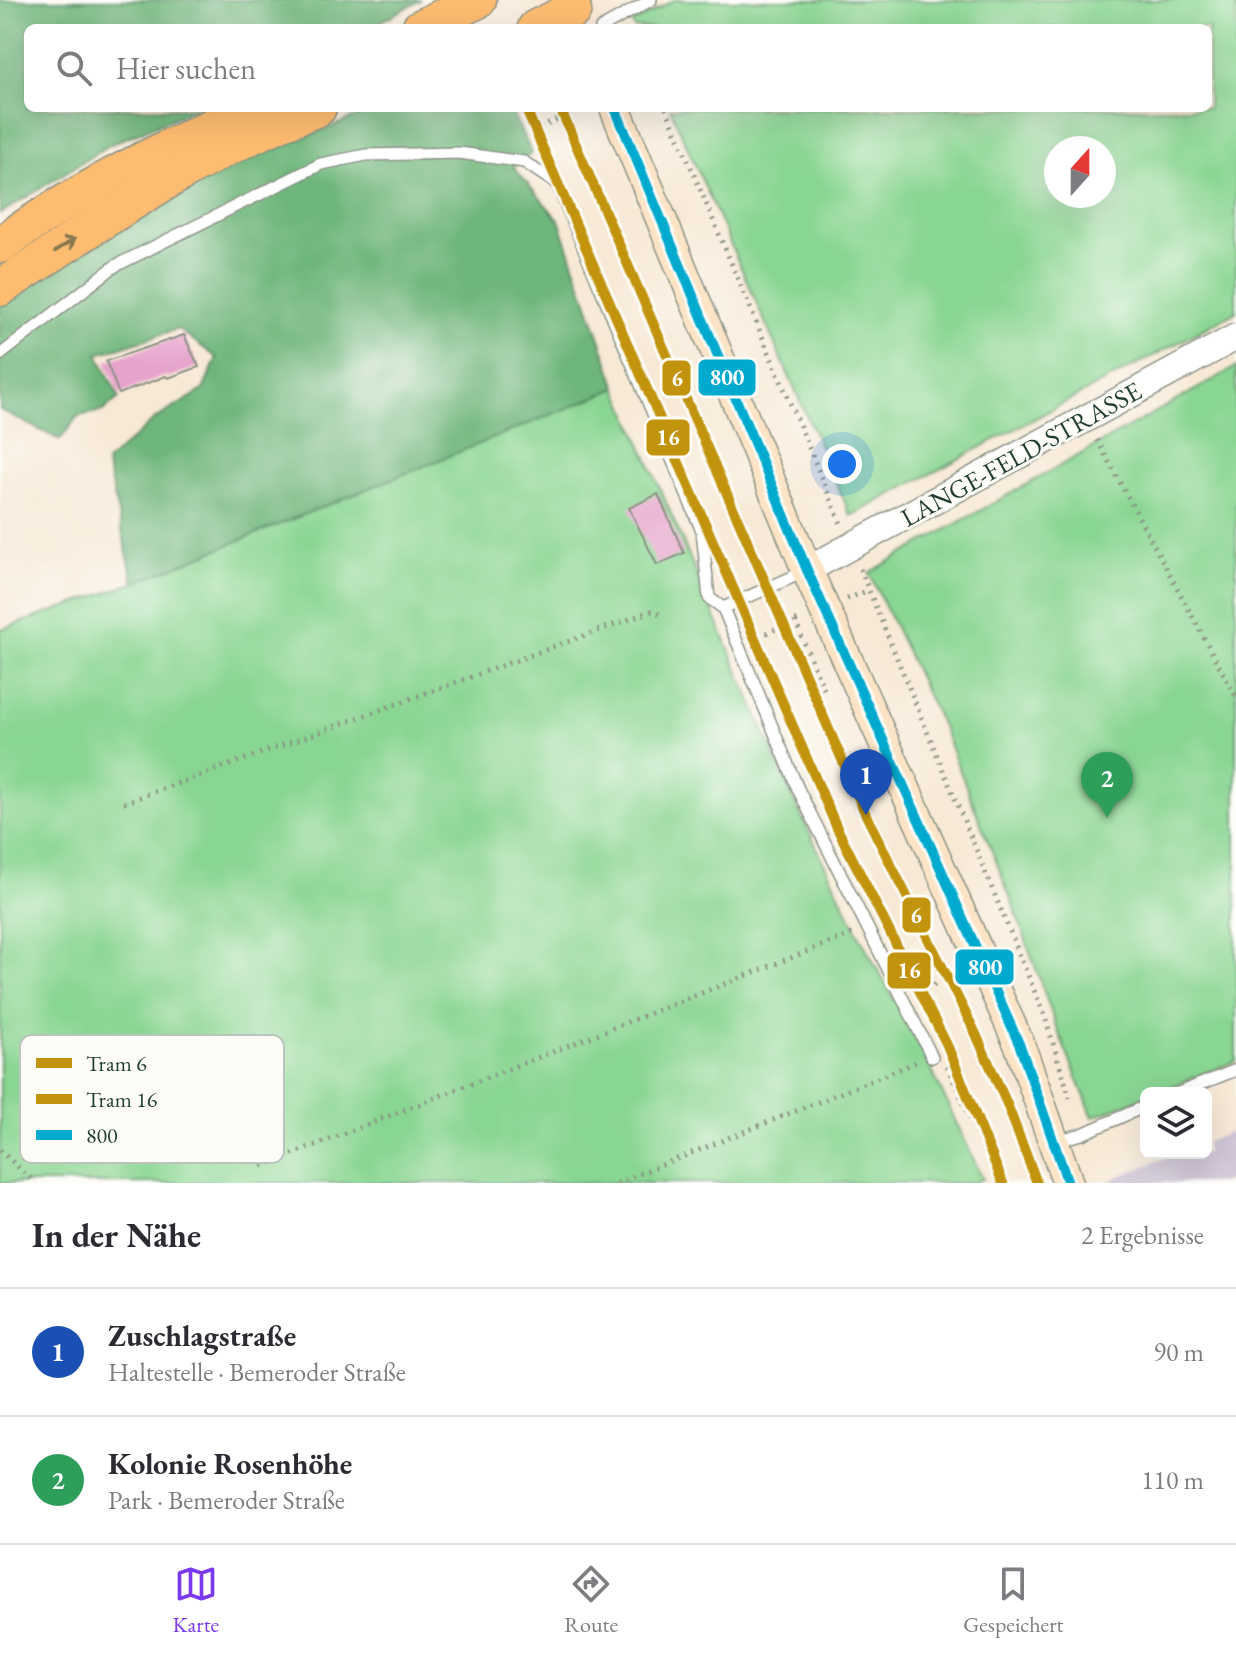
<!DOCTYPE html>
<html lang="de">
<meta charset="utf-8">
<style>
body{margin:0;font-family:"EB Garamond",serif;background:#f7f7f7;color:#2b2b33}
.controls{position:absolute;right:24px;bottom:24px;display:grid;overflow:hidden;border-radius:12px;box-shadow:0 8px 32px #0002}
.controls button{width:72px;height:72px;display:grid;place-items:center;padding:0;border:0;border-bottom:2px solid #e1e1e2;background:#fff;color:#2b2b33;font:40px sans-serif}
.compass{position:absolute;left:1044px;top:136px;width:72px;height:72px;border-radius:50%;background:#fff;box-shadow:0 8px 32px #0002;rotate:21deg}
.you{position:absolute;left:842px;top:464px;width:28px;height:28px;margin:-20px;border:6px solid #fff;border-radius:50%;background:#1a73e8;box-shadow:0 0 0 12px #1a73e833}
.badge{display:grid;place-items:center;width:52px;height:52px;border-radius:50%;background:#7c3aed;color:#fff;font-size:26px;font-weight:700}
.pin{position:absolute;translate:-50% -66px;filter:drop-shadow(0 2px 4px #0008)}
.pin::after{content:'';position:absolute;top:42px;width:28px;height:24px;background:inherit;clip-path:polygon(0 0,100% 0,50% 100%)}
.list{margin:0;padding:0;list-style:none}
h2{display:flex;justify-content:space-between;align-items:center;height:104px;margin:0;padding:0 32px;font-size:34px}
h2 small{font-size:26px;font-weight:400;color:#7c7c81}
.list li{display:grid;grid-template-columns:52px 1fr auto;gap:24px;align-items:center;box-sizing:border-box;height:128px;padding:0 32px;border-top:2px solid #e1e1e2}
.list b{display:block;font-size:30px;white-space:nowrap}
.list p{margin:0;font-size:26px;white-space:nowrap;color:#7c7c81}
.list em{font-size:26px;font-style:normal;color:#7c7c81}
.icon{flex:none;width:44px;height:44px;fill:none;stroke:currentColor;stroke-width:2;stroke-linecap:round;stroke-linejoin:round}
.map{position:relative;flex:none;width:1236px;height:1183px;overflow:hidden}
.search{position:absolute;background:#fff;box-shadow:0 8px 32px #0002;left:24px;right:24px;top:24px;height:88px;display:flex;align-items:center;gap:20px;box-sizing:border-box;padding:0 28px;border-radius:12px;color:#7c7c81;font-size:30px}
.sheet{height:360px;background:#fff}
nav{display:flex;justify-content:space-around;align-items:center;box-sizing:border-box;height:112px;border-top:2px solid #e1e1e2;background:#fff;font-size:22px;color:#7c7c81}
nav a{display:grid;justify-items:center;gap:4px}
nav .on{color:#7c3aed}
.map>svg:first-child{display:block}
.industrial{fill:#cbbfd4}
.green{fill:#89d592;stroke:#548963;stroke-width:2;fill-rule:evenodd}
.forest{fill:#6eb67c;stroke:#467a58;stroke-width:2}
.building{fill:#e6a4cd}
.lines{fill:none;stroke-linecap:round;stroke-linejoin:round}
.service-casing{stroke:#8c9386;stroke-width:14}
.tertiary-casing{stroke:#8c9386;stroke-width:29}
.secondary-casing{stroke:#8c9386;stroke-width:33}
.trunk-casing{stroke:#8c9386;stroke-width:39}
.path{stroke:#8c9386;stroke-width:5;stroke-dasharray:2 6;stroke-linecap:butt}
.service{stroke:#fff;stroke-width:11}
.tertiary{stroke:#fff;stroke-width:26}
.secondary{stroke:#fee4c6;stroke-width:30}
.trunk{stroke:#fdbc70;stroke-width:36}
.bus-1-casing{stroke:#fdfcf7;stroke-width:16}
.bus-1{stroke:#00a9ce;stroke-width:10}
.tram-1-casing{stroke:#fdfcf7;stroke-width:16}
.tram-2-casing{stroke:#fdfcf7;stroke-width:16}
.tram-1{stroke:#c2930d;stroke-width:10}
.tram-2{stroke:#c2930d;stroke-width:10}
.oneway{stroke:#83764f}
.labels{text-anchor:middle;stroke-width:6;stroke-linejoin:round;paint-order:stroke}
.street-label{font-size:26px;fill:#1f3d34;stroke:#fdfcf7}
.key{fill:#fdfcf7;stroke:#bac3bc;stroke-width:2}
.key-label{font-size:22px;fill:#1f3d34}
.line-badge{stroke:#fdfcf7;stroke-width:3}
.badge-label{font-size:22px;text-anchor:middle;font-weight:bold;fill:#fff}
</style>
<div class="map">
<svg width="1236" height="1183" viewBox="0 0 1236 1183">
<rect width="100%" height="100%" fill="#fdfcf7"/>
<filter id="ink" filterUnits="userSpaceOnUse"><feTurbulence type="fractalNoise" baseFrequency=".0125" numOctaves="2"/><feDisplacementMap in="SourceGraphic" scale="16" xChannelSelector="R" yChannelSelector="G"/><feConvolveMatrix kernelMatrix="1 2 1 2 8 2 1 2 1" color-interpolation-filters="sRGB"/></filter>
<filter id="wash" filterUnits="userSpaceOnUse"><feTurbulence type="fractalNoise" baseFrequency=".006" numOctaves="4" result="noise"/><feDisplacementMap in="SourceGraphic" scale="32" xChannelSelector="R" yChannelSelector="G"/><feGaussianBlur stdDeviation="1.8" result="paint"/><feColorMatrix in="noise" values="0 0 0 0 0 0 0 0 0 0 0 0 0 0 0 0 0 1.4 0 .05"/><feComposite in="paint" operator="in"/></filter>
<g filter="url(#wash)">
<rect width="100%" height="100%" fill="#f8e9d7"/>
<!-- industrial -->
<polygon class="industrial" points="1236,1130 1236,1178 1222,1183 1114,1183 1112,1179 1178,1153 1206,1153 1206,1142"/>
<!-- green -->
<g class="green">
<path d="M674,0H1236V312L851,516L670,108H1208V28H634L632,23ZM1104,148V196H1056V148Z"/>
<polygon points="1236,367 1236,1061 1155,1093 1146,1093 1146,1096 1093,1117 1057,1029 1015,909 942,726 869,573"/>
<polygon points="617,388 791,794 860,937 922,1050 983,1179 973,1183 0,1183 0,630 134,583"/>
</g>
<!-- forest -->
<g class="forest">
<polygon points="0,0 421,0 368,28 28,28 28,108 198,108 111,144 0,214"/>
<polygon points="378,108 509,108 532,153 513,167 559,220 617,388 134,583 106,462 155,419 203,390 217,358 178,329 98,354 119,398 103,411 78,416 60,440 0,410 0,305 197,180"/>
</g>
<g id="blocks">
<!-- building -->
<g class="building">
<polygon points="184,335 199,367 168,378 166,376 119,394 106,361"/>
<polygon points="658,494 684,553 657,565 629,508"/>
</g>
</g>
</g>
<g filter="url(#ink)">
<use href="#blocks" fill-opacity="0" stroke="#8c9386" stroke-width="2"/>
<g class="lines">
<defs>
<g id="service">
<polyline points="601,28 651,0"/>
<polyline points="0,355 115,266 321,164 366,155 459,153 524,162 557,184 702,531 709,598 723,608 798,789 932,1057"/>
<polyline points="723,608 806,571"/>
<polyline points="1178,1093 1236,1070"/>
<polyline points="1056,1141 1082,1134 1146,1106"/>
</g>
<polyline id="tertiary" points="807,570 1236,337"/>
<polyline id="secondary" points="615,108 807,570 1020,1046 1068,1183"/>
<g id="trunk">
<polyline points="420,28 478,0"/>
<polyline points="536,28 573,10"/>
<path d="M0,245C78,189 164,149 251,108"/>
<path d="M0,288C101,222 204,149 318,108"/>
</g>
</defs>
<!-- service casing -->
<use href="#service" class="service-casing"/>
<!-- tertiary casing -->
<use href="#tertiary" class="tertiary-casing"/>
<!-- secondary casing -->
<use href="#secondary" class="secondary-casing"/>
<!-- trunk casing -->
<use href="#trunk" class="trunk-casing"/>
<!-- path -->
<g class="path">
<polyline points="520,108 547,156"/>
<polyline points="666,108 842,526"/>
<polyline points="533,131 584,108"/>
<polyline points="1097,440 1236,697"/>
<polyline points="860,569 1044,1014 1070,1098"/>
<polyline points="847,599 869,590"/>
<polyline points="795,621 825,692"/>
<polyline points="759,636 790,710"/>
<polyline points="751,639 801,619"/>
<polyline points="124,803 652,611 665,616"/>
<polyline points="902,945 921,990"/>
<polyline points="919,992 960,971"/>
<polyline points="947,1066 999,1183"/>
<polyline points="0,1150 35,1183"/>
<polyline points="262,1166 854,933"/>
<polyline points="617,1183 917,1062"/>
</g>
<!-- service -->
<use href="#service" class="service"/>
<!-- tertiary -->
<use href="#tertiary" class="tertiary"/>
<!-- secondary -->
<use href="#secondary" class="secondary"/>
<!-- trunk -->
<use href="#trunk" class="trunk"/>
<defs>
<polyline id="bus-1" points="615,108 807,570 1020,1046 1068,1183"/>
</defs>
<!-- bus-1 casing -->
<use href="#bus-1" class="bus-1-casing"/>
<!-- bus-1 -->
<use href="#bus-1" class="bus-1"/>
<defs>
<polyline id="tram-1" points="560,108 866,815 975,1032 1007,1104 1037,1183"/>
<polyline id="tram-2" points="528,114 837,828 947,1045 1003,1183"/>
</defs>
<!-- tram-1 casing -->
<use href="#tram-1" class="tram-1-casing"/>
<!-- tram-2 casing -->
<use href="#tram-2" class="tram-2-casing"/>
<!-- tram-1 -->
<use href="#tram-1" class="tram-1"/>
<!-- tram-2 -->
<use href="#tram-2" class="tram-2"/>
</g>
<!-- one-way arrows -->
<defs><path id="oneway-shaft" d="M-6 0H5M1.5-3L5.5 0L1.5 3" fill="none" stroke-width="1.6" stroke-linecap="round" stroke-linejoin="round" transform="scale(2)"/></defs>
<use class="oneway" href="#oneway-shaft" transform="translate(65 245) rotate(-33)"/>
</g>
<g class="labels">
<!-- street labels -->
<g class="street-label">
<text transform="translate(1021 454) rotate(-29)" y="9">LANGE-FELD-STRASSE</text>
</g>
</g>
<!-- legend -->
<rect x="20" y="1035" width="264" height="128" rx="12" class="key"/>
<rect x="36" y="1058" width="36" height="10" fill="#c2930d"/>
<rect x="36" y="1094" width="36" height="10" fill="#c2930d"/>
<rect x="36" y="1130" width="36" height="10" fill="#00a9ce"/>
<g class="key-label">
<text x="86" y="1071">Tram 6</text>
<text x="86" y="1107">Tram 16</text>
<text x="86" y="1143">800</text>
</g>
<g class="line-badge">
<rect x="697" y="358" width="60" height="39" rx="8" fill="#00a9ce"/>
<rect x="661" y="359" width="31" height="38" rx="8" fill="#c2930d"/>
<rect x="645" y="418" width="46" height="39" rx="8" fill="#c2930d"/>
<rect x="901" y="896" width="31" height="38" rx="8" fill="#c2930d"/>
<rect x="954" y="948" width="61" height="38" rx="8" fill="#00a9ce"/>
<rect x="886" y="951" width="46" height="39" rx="8" fill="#c2930d"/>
</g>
<g class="badge-label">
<text x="727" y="385">800</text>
<text x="677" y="386">6</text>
<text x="668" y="445">16</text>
<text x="916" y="923">6</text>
<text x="985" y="975">800</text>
<text x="909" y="978">16</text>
</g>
</svg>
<div class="controls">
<button><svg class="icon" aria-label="layers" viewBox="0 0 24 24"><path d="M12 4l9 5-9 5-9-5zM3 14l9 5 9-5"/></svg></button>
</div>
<svg class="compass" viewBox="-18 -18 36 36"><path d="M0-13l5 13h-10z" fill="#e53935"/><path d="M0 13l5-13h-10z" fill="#7c7c81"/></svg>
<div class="you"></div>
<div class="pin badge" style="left:866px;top:815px;background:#1a4fb4">1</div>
<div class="pin badge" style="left:1107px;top:818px;background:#2e9e5b">2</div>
<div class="search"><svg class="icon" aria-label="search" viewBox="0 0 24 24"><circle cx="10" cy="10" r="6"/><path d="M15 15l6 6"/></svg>Hier suchen</div>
</div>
<section class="sheet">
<h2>In der Nähe<small>2 Ergebnisse</small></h2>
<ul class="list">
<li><span class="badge" style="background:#1a4fb4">1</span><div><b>Zuschlagstraße</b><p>Haltestelle · Bemeroder Straße</p></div><em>90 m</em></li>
<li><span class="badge" style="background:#2e9e5b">2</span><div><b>Kolonie Rosenhöhe</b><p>Park · Bemeroder Straße</p></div><em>110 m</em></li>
</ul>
</section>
<nav>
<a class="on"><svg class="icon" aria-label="map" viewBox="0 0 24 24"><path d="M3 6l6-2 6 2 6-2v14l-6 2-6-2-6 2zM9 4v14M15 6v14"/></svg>Karte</a>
<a><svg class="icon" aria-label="directions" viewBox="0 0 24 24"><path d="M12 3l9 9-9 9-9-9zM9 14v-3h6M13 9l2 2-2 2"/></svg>Route</a>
<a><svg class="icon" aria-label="saved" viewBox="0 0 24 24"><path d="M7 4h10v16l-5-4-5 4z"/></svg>Gespeichert</a>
</nav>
